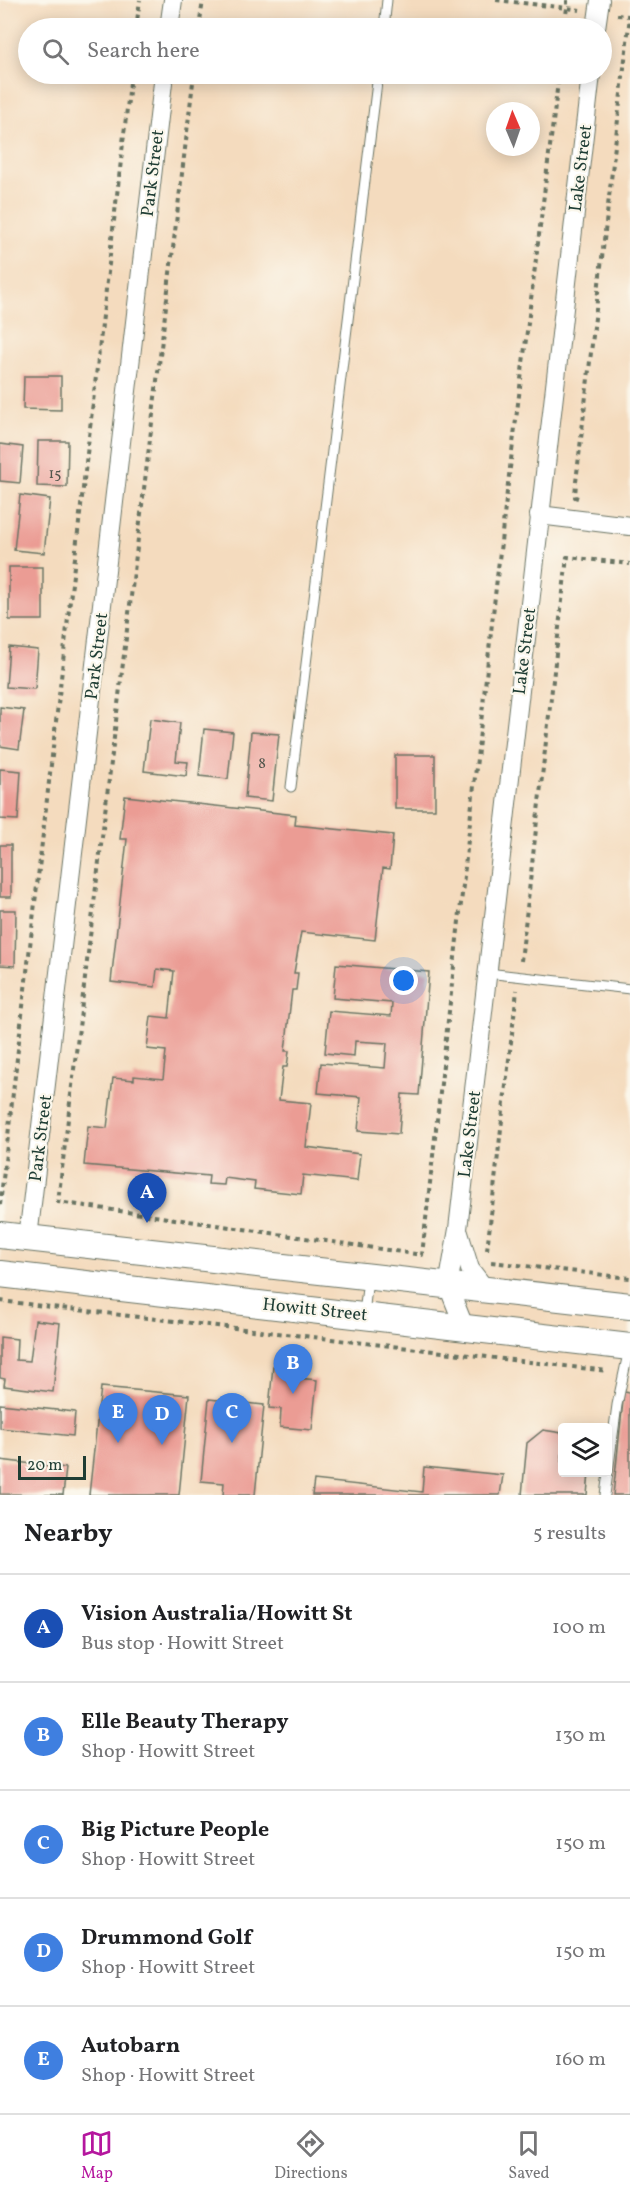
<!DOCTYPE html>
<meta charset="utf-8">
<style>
body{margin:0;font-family:Vollkorn,serif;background:#f6f6f6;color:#202124}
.controls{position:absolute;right:18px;bottom:18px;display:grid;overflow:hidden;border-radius:6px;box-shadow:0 3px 15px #0003}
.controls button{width:54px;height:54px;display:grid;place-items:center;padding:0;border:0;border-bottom:2px solid #e0e0e0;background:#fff;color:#202124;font:30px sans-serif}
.compass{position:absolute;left:486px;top:102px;width:54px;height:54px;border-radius:50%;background:#fff;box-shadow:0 3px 15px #0003;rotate:358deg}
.scale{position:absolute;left:18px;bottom:15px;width:68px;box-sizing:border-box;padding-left:6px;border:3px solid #1f3d34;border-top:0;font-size:16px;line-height:21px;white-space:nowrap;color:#1f3d34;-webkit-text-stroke:4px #fbf7ec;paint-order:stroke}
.you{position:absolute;left:404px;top:981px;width:21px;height:21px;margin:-15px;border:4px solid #fff;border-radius:50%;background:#1a73e8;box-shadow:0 0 0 9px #1a73e833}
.badge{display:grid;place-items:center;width:39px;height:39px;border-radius:50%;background:#b5179e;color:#fff;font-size:20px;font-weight:700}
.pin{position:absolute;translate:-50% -50px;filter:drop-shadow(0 2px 3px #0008)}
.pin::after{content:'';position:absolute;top:32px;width:21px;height:18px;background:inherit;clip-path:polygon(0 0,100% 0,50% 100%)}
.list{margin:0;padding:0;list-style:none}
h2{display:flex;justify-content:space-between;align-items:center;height:78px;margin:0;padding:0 24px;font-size:26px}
h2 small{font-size:20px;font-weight:400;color:#757577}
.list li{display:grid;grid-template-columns:39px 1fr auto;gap:18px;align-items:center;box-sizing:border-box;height:108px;padding:0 24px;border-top:2px solid #e0e0e0}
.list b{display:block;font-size:22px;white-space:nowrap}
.list p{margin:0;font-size:20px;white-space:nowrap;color:#757577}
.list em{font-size:20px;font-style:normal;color:#757577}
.icon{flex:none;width:33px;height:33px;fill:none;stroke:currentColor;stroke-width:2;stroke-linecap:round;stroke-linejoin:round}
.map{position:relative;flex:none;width:630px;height:1495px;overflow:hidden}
.search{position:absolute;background:#fff;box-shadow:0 3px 15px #0003;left:18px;right:18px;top:18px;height:66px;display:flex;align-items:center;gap:15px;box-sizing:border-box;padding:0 21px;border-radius:33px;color:#757577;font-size:22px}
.sheet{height:618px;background:#fff}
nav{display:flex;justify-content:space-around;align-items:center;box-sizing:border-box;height:84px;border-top:2px solid #e0e0e0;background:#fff;font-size:16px;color:#757577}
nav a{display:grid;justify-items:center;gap:3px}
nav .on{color:#b5179e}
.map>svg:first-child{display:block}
.building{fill:#eb9c94}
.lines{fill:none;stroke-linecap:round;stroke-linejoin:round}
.service-casing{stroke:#6a7464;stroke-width:11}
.minor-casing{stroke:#6a7464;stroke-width:20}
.secondary-casing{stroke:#6a7464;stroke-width:28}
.path{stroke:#6a7464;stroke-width:4;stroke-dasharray:4.5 4.5;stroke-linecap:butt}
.service{stroke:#fff;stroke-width:9}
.minor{stroke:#fff;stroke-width:18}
.secondary{stroke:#fff;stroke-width:26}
.labels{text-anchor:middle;stroke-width:4.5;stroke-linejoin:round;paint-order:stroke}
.number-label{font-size:15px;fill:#52554c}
.street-label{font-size:18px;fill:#1f3d34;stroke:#fbf7ec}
</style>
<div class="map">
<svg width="630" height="1495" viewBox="0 0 630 1495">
<rect width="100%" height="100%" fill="#fbf7ec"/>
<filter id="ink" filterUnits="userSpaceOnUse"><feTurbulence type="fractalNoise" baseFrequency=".0167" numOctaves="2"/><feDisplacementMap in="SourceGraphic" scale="12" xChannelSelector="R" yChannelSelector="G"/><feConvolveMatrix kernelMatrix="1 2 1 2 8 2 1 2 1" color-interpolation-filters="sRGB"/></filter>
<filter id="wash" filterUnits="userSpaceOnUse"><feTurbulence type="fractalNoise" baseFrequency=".008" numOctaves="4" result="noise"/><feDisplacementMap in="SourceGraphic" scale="24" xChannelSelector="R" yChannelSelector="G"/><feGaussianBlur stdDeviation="1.35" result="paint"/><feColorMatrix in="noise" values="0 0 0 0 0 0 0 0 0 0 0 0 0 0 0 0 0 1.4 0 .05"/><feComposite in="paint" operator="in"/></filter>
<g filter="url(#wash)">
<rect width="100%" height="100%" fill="#f4dbbe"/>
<g id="blocks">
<!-- building -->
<g class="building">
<polygon points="24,376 61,376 61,410 23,409"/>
<polygon points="38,441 68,441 67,487 37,486"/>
<polygon points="0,444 23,447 20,483 0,481"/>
<polygon points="20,495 50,499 44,553 14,550"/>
<rect x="9" y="567" width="34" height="53"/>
<polygon points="9,647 38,650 35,689 6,687"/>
<polygon points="0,707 24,710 19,749 0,746"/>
<polygon points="150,719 180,723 176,761 188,762 186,776 144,771"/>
<polygon points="204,729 233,732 228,779 199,776"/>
<polygon points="251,732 279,734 272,801 245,798"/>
<rect x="395" y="755" width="40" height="54"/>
<polygon points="0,769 21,771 18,820 0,819"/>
<polygon points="125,796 296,815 295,825 393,835 390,869 383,868 375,940 301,932 294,973 298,973 296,990 292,990 285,1051 289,1051 287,1067 283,1067 279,1100 311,1103 306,1147 360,1154 357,1181 303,1175 301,1194 254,1189 255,1182 225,1178 224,1185 208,1184 209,1176 84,1165 88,1126 107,1128 113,1078 134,1080 134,1076 163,1079 166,1051 147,1049 151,1016 169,1018 174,971 157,969 155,987 111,982 127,839 120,839"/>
<rect x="0" y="845" width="11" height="52"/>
<polygon points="0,910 16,910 15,966 0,965"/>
<polygon points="336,964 429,972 419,1095 402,1094 399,1134 358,1131 361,1097 318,1093 321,1063 385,1068 387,1043 355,1041 354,1056 325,1053 329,1011 391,1016 392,1003 333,998"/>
<polygon points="35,1320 60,1323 53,1392 4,1386 5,1379 0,1378 0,1337 17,1339 16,1360 30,1361"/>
<polygon points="273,1366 298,1368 297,1378 317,1380 312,1430 280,1427 281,1409 269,1408"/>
<polygon points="101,1387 189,1395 179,1495 89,1495"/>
<polygon points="624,1392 630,1393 630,1495 613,1495"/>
<polygon points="209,1399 264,1405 255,1495 223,1495 224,1483 201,1481"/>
<polygon points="0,1404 75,1412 73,1436 0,1428"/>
<polygon points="543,1430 562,1433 562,1472 589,1472 587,1495 522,1495 527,1443"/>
<polygon points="0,1460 66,1468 63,1495 0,1494"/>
<polygon points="424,1467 503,1475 500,1495 312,1495 314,1480 422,1492"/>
</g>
</g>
</g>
<g filter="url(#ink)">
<use href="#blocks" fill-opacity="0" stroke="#6a7464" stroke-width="1.5"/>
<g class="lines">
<defs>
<g id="service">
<polyline points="384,28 387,0"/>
<polyline points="291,787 378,74"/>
<polyline points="487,973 630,989"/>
<polyline points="364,1314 368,1279"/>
<polyline points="605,1495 617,1405 629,1349"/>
</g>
<g id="minor">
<polyline points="169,28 173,0"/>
<polyline points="596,28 600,0"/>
<polyline points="539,515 630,526"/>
<polyline points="459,1233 470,1269 486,1290"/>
<polyline points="28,1238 164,74"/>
<polyline points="464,1326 448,1286 458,1229 591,74"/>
</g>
<g id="secondary">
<polyline points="0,1235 630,1306"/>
<polyline points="0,1274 630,1347"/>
</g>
</defs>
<!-- service casing -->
<use href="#service" class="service-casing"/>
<!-- minor casing -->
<use href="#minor" class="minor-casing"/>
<!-- secondary casing -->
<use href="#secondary" class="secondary-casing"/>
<!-- path -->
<g class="path">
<polyline points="496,0 567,8 564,28"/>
<polyline points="567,0 567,8 580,10"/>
<polyline points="617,15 629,16 630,11"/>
<polyline points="136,28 140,0"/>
<polyline points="199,28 203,0"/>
<polyline points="194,74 58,1202 422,1255 503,524 559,74"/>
<polyline points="578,498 575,497 576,482 630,16"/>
<polyline points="521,961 567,557 630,564"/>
<polyline points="0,1205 131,74"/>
<polyline points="487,1250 517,990"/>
<polyline points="491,1262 630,1278"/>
<polyline points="0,1301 608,1371"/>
</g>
<!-- service -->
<use href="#service" class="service"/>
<!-- minor -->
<use href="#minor" class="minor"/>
<!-- secondary -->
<use href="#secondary" class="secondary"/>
</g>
</g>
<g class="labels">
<!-- number labels -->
<g class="number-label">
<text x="55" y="478">15</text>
<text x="262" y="768">8</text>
</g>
<!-- street labels -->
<g class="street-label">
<text transform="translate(580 168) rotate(-83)" y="6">Lake Street</text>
<text transform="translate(152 173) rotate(-83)" y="6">Park Street</text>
<text transform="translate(524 651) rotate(-83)" y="6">Lake Street</text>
<text transform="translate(96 656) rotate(-83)" y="6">Park Street</text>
<text transform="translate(469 1134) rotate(-83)" y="6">Lake Street</text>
<text transform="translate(40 1138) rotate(-83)" y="6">Park Street</text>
<text transform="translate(315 1309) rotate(6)" y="6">Howitt Street</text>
</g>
</g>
</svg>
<div class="controls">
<button><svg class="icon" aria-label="layers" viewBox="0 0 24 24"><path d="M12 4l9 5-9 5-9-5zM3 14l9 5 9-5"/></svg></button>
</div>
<svg class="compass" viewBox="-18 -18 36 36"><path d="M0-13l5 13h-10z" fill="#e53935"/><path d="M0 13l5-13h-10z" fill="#757577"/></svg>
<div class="scale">20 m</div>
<div class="you"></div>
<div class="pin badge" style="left:147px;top:1223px;background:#1a4fb4">A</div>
<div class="pin badge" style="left:293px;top:1394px;background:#3f7fe0">B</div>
<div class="pin badge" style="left:232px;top:1443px;background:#3f7fe0">C</div>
<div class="pin badge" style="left:162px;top:1445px;background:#3f7fe0">D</div>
<div class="pin badge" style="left:118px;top:1443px;background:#3f7fe0">E</div>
<div class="search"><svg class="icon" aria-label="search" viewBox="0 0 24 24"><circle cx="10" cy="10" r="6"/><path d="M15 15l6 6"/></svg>Search here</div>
</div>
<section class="sheet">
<h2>Nearby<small>5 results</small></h2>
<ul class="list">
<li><span class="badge" style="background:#1a4fb4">A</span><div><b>Vision Australia/Howitt St</b><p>Bus stop · Howitt Street</p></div><em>100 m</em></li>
<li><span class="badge" style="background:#3f7fe0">B</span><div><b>Elle Beauty Therapy</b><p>Shop · Howitt Street</p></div><em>130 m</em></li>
<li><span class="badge" style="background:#3f7fe0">C</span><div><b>Big Picture People</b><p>Shop · Howitt Street</p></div><em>150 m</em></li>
<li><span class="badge" style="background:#3f7fe0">D</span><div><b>Drummond Golf</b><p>Shop · Howitt Street</p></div><em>150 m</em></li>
<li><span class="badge" style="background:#3f7fe0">E</span><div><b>Autobarn</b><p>Shop · Howitt Street</p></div><em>160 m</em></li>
</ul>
</section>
<nav>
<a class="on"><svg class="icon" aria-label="map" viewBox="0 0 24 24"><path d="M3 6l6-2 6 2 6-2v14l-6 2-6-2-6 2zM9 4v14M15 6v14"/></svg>Map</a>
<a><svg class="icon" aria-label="directions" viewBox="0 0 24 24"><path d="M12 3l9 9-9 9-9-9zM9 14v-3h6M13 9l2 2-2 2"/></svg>Directions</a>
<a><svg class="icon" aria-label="saved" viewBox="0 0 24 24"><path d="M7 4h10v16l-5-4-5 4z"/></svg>Saved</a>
</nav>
